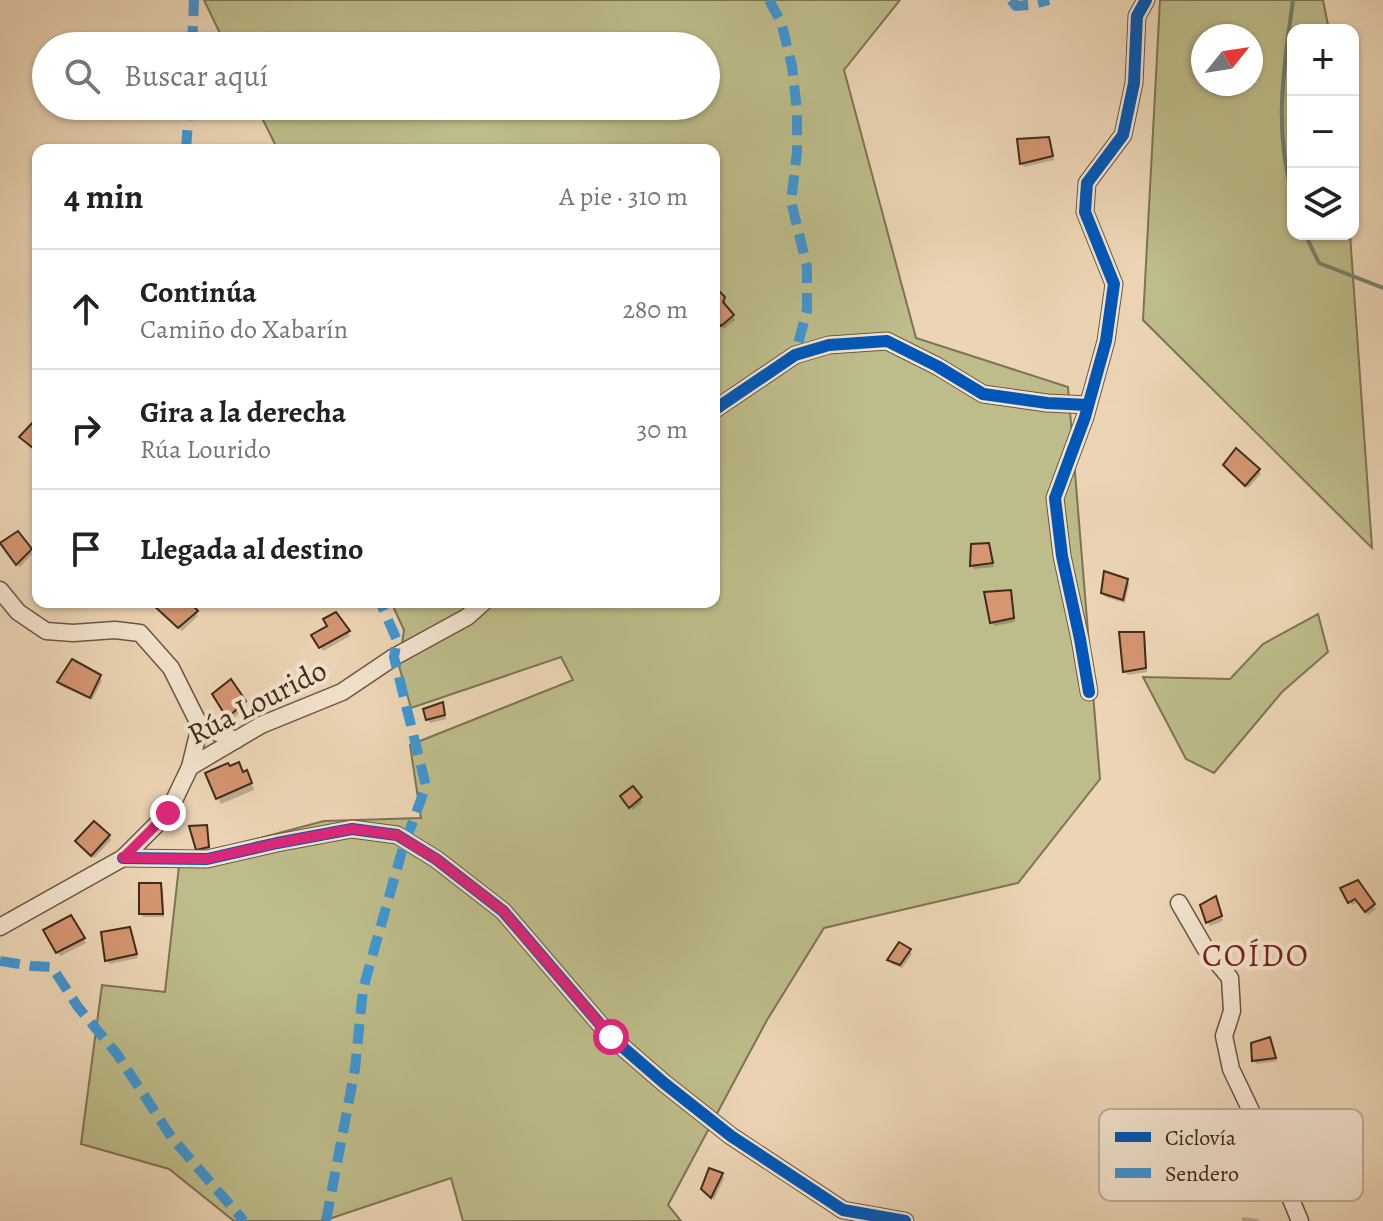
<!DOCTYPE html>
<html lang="es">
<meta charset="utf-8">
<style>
body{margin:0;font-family:Alegreya,serif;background:#f2f2f2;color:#222}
.controls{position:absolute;right:24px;top:24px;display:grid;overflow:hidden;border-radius:16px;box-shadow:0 2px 6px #0004}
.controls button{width:72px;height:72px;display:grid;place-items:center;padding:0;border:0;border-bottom:2px solid #e0e0e0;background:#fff;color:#222;font:40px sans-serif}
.compass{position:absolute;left:1191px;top:24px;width:72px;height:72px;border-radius:50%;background:#fff;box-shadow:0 2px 6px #0004;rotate:60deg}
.stop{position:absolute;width:24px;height:24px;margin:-18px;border:6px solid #db2777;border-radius:50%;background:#fff}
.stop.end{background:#db2777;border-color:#fff;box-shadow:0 2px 8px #0008}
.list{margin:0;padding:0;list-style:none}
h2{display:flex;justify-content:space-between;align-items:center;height:104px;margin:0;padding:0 32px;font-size:34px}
h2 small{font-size:26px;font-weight:400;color:#767676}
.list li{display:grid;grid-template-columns:52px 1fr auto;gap:24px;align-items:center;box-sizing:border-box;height:120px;padding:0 32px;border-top:2px solid #e0e0e0}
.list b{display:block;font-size:30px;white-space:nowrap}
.list p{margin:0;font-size:26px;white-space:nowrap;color:#767676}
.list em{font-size:26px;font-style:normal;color:#767676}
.icon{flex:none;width:44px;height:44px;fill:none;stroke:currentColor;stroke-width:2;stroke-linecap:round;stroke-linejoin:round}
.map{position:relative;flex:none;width:1383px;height:1221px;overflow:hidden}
.search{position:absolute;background:#fff;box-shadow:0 2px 6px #0004;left:32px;top:32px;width:688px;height:88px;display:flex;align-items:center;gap:20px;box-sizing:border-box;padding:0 28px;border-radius:44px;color:#767676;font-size:30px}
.panel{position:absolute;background:#fff;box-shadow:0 2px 6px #0004;left:32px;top:144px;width:688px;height:464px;border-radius:16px}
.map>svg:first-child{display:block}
.green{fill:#bdbc8a;stroke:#7e7453;stroke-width:2;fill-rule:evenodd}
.shadow{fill:#0003}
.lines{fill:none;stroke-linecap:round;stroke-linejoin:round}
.stream{stroke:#76816f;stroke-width:4}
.building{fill:#d59671;stroke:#3f2c1c;stroke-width:2}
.minor-casing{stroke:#6a5642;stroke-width:19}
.minor{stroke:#f3e4cf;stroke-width:16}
.quiet{stroke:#3f96d4;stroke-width:10;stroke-dasharray:20 10;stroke-linecap:butt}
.cycleway-casing{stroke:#f3e4cf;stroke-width:17}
.cycleway{stroke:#0057b8;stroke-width:12}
.route{stroke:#db2777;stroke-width:10}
.labels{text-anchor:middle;stroke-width:8;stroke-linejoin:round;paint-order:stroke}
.street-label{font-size:30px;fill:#3f2c1c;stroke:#f3e4cf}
.neighbourhood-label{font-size:32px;letter-spacing:2px;fill:#7a1f14;stroke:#f3e4cf}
.key{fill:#f3e4cf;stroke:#bdad99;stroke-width:2}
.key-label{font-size:22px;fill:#3f2c1c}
</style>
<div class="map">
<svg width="1383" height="1221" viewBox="0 0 1383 1221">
<rect width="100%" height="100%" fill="#ecd5b5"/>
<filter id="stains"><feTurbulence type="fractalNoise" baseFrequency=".0025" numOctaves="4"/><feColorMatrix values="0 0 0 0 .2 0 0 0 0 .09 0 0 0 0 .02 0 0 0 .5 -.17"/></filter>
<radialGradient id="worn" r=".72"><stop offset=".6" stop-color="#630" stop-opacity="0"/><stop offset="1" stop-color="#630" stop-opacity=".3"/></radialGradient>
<!-- green -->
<g class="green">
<polygon points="204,0 900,0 844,70 916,338 1068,387 1100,779 1018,883 824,928 767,1020 668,1205 681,1221 463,1221 451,1178 323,1221 234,1221 169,1169 81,1144 102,985 165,992 179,866 241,843 324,821 421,818 410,745 573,680 561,657 411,708 399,666 404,630 391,602 714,602 714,150 278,150 256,106 706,106 706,46 226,46"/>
<path d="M1160,0H1323L1329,30H1293V234H1350L1372,548L1143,320ZM1251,36V84H1203V36Z"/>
<polygon points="1318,614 1328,652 1282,692 1214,773 1186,759 1143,677 1230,679 1263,644"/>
</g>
<!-- shadow -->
<g class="shadow">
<polygon points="1048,139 1054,160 1024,167 1022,164 1020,141"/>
<polygon points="714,289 723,298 726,302 724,306 735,320 724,329 714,317"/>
<polygon points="1225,465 1258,470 1261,474 1248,488"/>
<polygon points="988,545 994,567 974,569 972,566"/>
<polygon points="4,548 30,550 32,554 20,567"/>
<polygon points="1127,580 1129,584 1125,603 1105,597 1103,593"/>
<polygon points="1009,592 1012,596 1015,622 994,626 992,622"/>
<polygon points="156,602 188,602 198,616 182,631 156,608 154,604"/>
<polygon points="336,614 350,636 323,651 314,636 330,627"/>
<polygon points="1143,634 1145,638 1147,672 1128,675 1125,671"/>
<polygon points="100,677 102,681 92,700 61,686 59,682"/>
<polygon points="230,682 247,706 231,720 215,694"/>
<polygon points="442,704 446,719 430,723 428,719"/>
<polygon points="243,774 250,779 254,790 221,804 218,798"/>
<polygon points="640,798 642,802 633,810 625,800"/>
<polygon points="206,827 208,831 210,851 200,853 198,849"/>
<polygon points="109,836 111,840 94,858 77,842"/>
<polygon points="1357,882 1376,909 1368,915 1358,902 1352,905 1343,889"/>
<polygon points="160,885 163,889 164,917 143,917 141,913"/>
<polygon points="1218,902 1223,921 1210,926 1208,922"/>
<polygon points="70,918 86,943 60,956 46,931"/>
<polygon points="131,933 138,958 109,964 107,960"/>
<polygon points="909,950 912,954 902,968 892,964 889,960"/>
<polygon points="1272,1043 1277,1061 1257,1064 1254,1060"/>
<polygon points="722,1174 724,1178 714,1200 703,1189"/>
<polygon points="1242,1217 1258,1219 1259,1221 1242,1221"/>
</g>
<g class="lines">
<!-- stream -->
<g class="stream">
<path d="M1293,0C1284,67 1273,129 1293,196"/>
<polyline points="1305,234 1319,263 1383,288"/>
</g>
</g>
<!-- building -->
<g class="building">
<polygon points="1049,137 1053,156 1020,164 1017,139"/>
<polygon points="714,286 725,297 723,302 734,315 721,326 714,318"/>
<polygon points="35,420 38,422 38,452 19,437"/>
<polygon points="1236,448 1260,469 1245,486 1223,465"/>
<polygon points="18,531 32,549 16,565 0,543"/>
<polygon points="989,543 993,563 970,566 971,544"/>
<polygon points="1104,571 1128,579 1123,600 1101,593"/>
<polygon points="1011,590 1014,618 990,623 984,592"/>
<polygon points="154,602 190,602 198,611 178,628 152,604"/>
<polygon points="336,612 350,631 319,648 311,635 327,626 323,619"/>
<polygon points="1119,632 1144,632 1146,668 1123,672"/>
<polygon points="72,659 101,675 90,698 57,682"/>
<polygon points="231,679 246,701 227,718 212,694"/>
<polygon points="443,702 445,715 426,720 423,709"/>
<polygon points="239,762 243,772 247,770 252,783 216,799 205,773 228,763 230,766"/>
<polygon points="633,786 642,797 629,808 620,796"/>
<polygon points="94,821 110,835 91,856 75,841"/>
<polygon points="207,825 209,847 196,850 189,826"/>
<polygon points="1358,880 1375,904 1365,912 1355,899 1348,903 1340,888"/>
<polygon points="139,883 161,883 163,914 139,914"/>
<polygon points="1216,896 1222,916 1206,923 1200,905"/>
<polygon points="71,915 85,938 56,953 43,930"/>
<polygon points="130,927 137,954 105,961 101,932"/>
<polygon points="899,942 911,949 900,965 887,960"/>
<polygon points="1270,1037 1276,1058 1252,1061 1251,1043"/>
<polygon points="709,1168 723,1173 711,1198 701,1189"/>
</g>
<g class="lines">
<defs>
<g id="minor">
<polyline points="714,410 795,355 829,345 887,341 937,366 983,394 1047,403 1088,405"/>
<polyline points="0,590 18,612 46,631 73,633 115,630 140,633 171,668 200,726"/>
<polyline points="1089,692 1080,639 1062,556 1055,498 1085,417 1106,341 1114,284 1085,212 1087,183 1123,135 1134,83 1137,16 1146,0"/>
<polyline points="190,767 200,726 236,740"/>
<polyline points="123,858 207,859 277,843 352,829 397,835 436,859 503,911 611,1037 664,1083 731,1136 843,1210 905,1221"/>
<polyline points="1179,903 1205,948 1230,978 1232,1011 1224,1036 1231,1069 1275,1161 1300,1221"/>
<polyline points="0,927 123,858 168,813 190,767 261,725 342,692 394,657 467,617 484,602"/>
</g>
</defs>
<!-- minor casing -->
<use href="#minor" class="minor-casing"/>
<!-- minor -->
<use href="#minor" class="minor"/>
<!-- quiet -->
<g class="quiet">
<polyline points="769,0 781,22 792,66 797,111 797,152 791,201 807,267 807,310 795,355"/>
<polyline points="1011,0 1016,6 1029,5 1049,0"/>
<polyline points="192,46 194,0"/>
<polyline points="186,150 189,106"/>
<polyline points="0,961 32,966 52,967 78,1007 117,1054 172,1138 244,1221"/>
<polyline points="326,1221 355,1069 363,989 402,851 426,786 394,657 397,640 380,602"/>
</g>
<defs>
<g id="cycleway">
<polyline points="714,410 795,355 829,345 887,341 937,366 983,394 1047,403 1088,405"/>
<polyline points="1089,692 1080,639 1062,556 1055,498 1085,417 1106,341 1114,284 1085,212 1087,183 1123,135 1134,83 1137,16 1146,0"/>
<polyline points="123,858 207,859 277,843 352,829 397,835 436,859 503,911 611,1037 664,1083 731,1136 843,1210 905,1221"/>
</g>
</defs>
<!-- cycleway casing -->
<use href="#cycleway" class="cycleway-casing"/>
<!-- cycleway -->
<use href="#cycleway" class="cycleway"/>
</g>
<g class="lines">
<!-- route -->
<polyline class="route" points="168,813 123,858 207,859 277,843 352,829 397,835 436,859 503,911 611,1037"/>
</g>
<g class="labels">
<!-- street labels -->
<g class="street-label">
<text transform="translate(257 702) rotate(-27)" y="10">Rúa Lourido</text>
</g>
<!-- neighbourhood labels -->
<g class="neighbourhood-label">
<text x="1256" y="966">COÍDO</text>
</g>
</g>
<!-- legend -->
<rect x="1099" y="1109" width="264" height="92" rx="12" class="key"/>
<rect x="1115" y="1132" width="36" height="10" fill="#0057b8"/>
<rect x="1115" y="1168" width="36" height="10" fill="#3f96d4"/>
<g class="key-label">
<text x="1165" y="1145">Ciclovía</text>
<text x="1165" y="1181">Sendero</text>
</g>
<rect width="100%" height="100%" filter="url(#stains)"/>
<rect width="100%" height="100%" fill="url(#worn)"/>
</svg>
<div class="controls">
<button>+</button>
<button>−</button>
<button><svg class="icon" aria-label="layers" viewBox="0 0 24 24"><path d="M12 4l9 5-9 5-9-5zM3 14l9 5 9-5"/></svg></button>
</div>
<svg class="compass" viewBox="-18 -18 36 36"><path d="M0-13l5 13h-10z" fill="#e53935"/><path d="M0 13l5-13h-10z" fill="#767676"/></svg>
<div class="stop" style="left:611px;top:1037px"></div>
<div class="stop end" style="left:168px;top:813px"></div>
<div class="search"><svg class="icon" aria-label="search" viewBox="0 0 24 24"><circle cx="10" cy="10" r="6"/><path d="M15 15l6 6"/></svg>Buscar aquí</div>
<section class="panel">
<h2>4 min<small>A pie · 310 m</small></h2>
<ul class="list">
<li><svg class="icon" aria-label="ahead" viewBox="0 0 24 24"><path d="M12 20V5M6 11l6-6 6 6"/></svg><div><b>Continúa</b><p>Camiño do Xabarín</p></div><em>280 m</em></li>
<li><svg class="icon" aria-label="right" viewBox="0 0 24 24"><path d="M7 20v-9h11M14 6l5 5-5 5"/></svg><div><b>Gira a la derecha</b><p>Rúa Lourido</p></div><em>30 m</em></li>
<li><svg class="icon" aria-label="arrive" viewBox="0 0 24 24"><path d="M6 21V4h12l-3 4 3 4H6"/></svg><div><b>Llegada al destino</b></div></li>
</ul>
</section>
</div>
